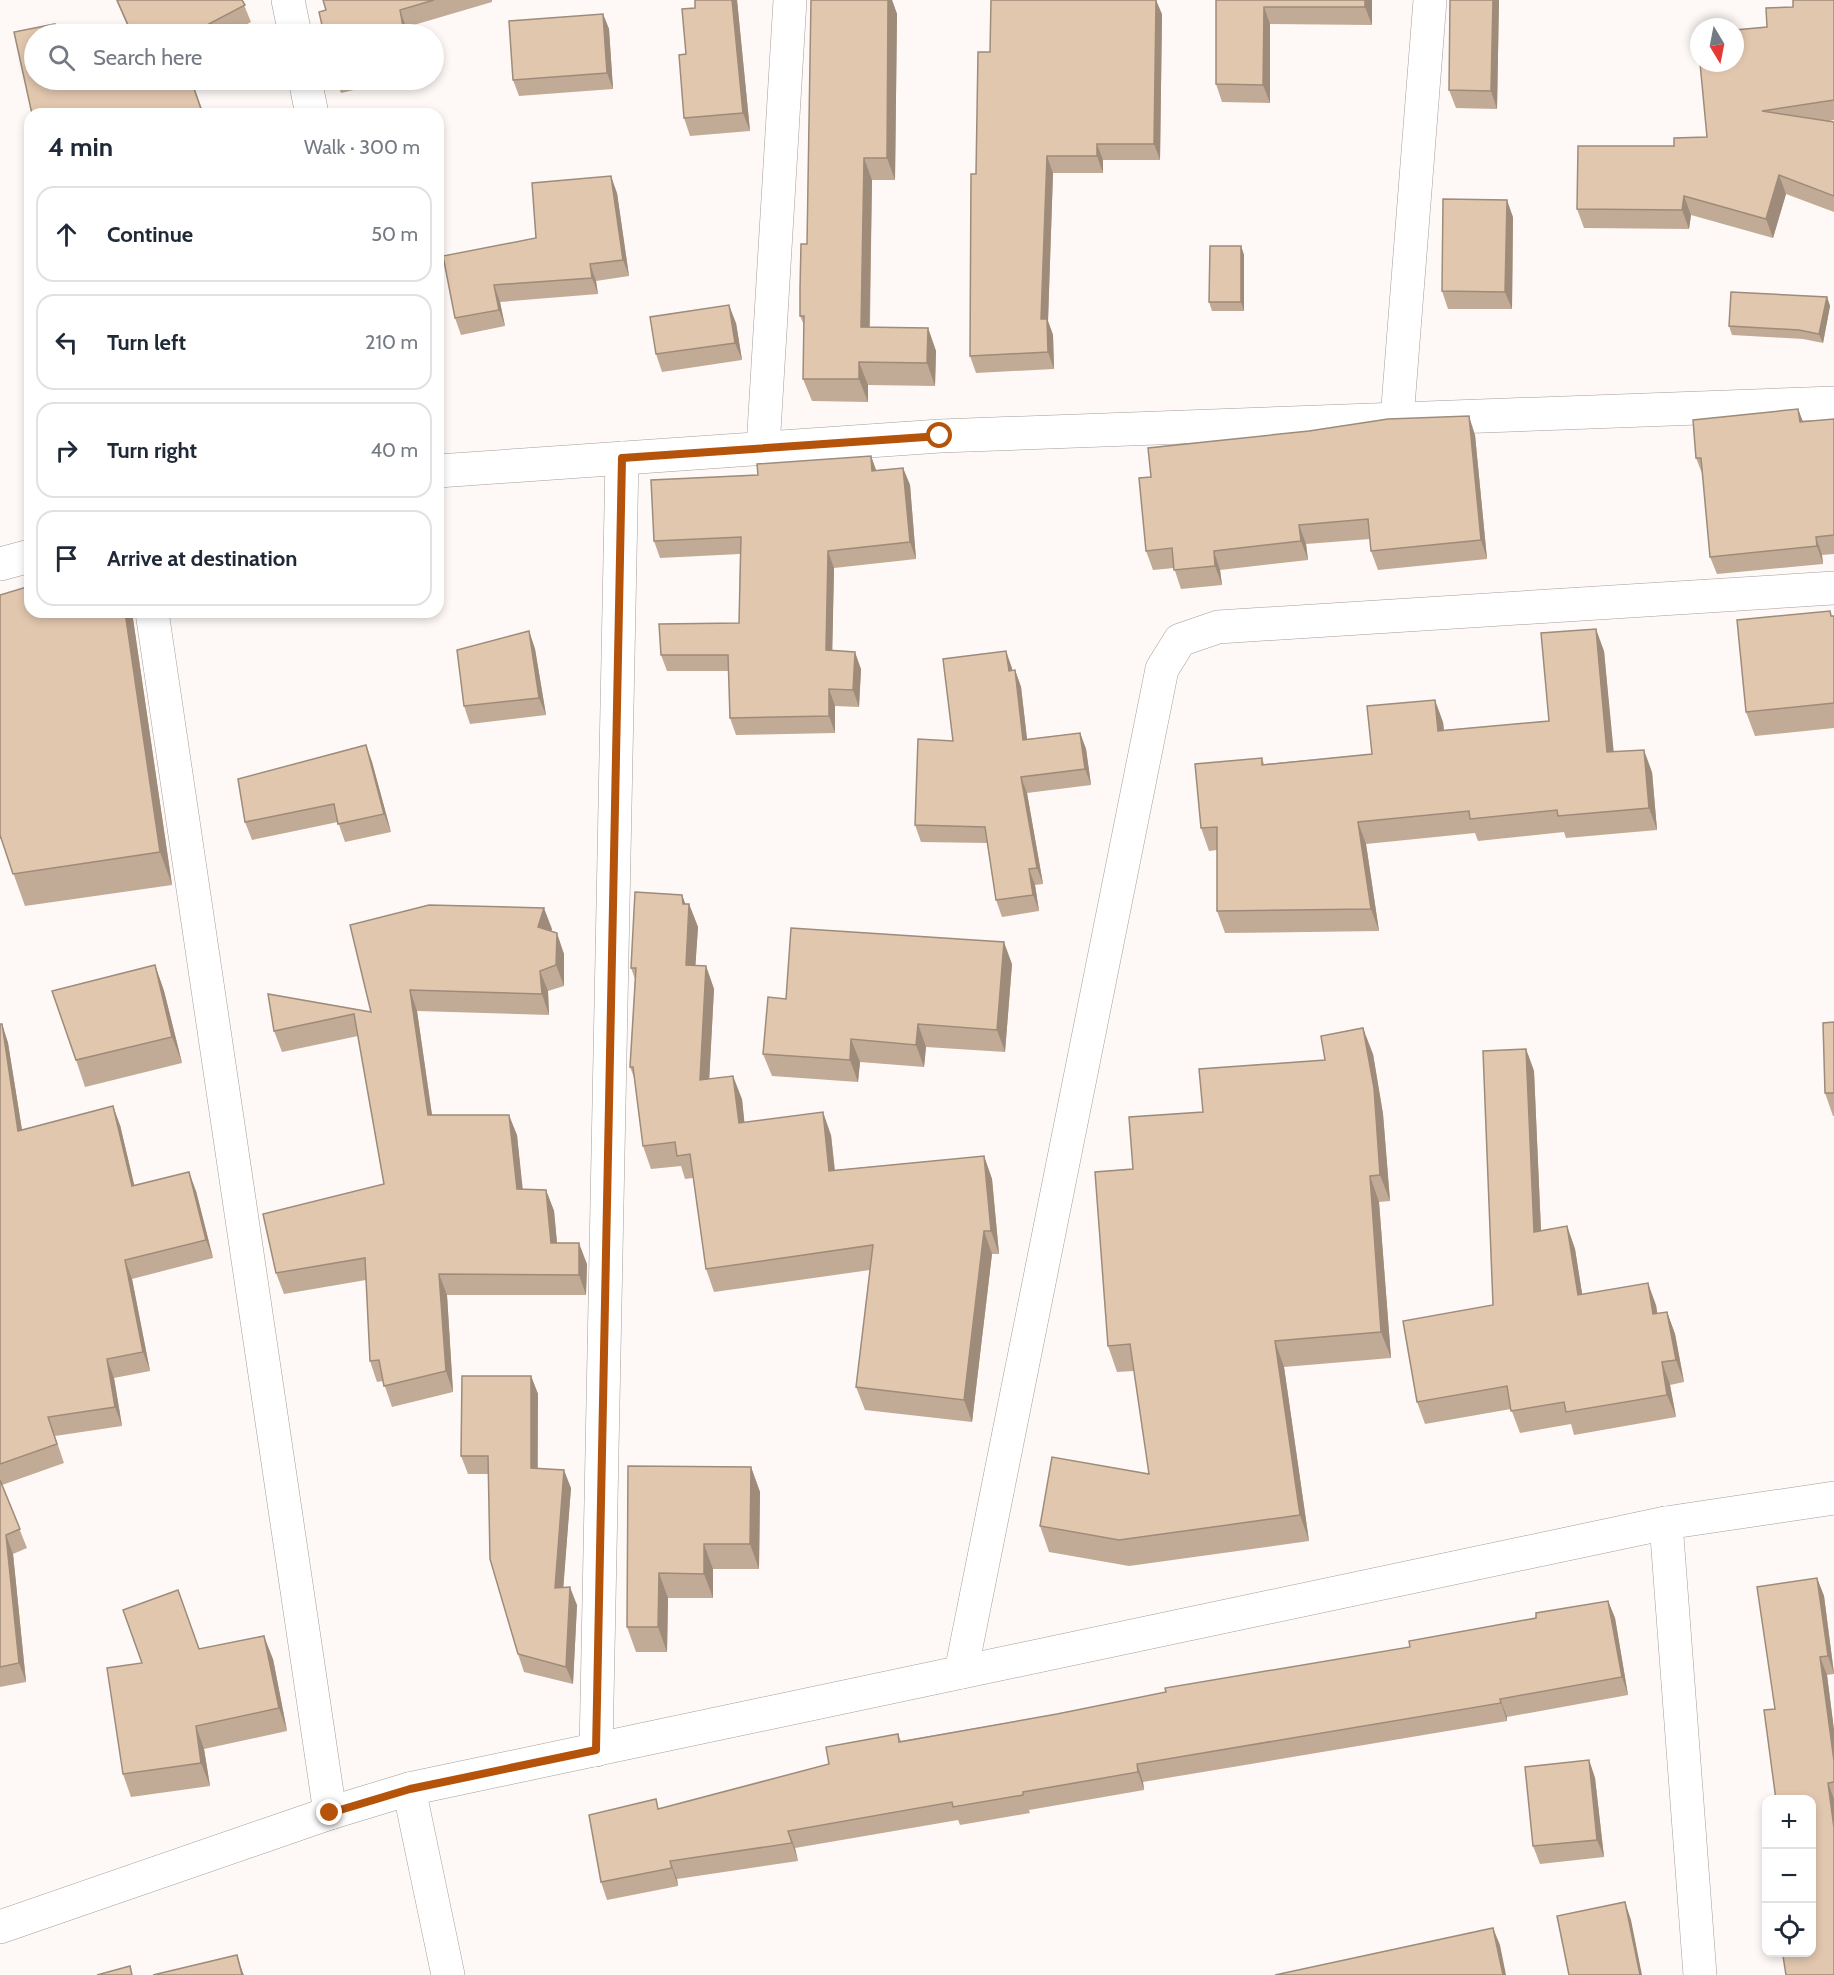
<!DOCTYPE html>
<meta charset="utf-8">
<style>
body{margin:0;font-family:Cabin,sans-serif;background:#f2f2f3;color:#1f2937}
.controls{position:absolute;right:18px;bottom:18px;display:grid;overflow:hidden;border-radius:12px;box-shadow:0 3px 9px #0003}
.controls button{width:54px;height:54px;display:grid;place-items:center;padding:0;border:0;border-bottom:2px solid #e0e1e3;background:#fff;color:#1f2937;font:30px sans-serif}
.compass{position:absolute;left:1690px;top:18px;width:54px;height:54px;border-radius:50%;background:#fff;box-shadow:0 3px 9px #0003;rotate:170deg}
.stop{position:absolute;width:18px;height:18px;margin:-14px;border:4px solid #b45309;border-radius:50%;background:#fff}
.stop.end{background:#b45309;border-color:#fff;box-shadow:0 2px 6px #0008}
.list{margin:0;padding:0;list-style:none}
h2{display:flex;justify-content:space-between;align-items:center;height:78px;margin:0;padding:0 24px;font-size:26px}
h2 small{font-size:20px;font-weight:400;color:#747a83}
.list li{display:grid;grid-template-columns:39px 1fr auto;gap:18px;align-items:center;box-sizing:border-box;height:96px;margin:0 12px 12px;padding:0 12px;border:2px solid #e0e1e3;border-radius:18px}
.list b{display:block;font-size:22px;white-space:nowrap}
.list em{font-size:20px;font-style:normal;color:#747a83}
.icon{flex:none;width:33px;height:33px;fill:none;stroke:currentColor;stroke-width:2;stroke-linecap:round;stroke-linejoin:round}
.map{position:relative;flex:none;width:1834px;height:1975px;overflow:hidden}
.search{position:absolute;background:#fff;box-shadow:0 3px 9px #0003;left:24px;top:24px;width:420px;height:66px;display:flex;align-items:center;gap:15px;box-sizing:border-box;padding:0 21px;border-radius:33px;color:#747a83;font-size:22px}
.panel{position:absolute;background:#fff;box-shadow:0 3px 9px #0003;left:24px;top:108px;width:420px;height:510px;border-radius:18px}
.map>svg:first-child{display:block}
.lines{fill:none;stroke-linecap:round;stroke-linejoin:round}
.minor-casing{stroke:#a59d98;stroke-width:34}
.minor{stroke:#fff;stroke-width:33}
.wall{fill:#c2ab96}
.shaded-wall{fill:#9e8b7a}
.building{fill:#e2c7af;stroke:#9e8b7a;stroke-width:1.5}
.route{stroke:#b45309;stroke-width:8}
</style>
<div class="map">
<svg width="1834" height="1975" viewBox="0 0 1834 1975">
<rect width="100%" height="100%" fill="#fef9f6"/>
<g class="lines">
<defs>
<g id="minor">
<polyline points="288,0 295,34"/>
<polyline points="305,80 312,114"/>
<polyline points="1397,419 1430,0"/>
<polyline points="763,448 790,0"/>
<polyline points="438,471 940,436 1834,403"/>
<polyline points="0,564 30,556"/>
<polyline points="152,612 330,1813"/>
<polyline points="1666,1523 1700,1975"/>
<polyline points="961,1672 1162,669 1180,640 1218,627 1834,588"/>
<polyline points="596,1750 622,458"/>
<polyline points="409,1789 448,1975"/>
<polyline points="0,1927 330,1813 409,1789 1666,1523 1834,1498"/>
</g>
</defs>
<!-- minor casing -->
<use href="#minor" class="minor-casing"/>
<!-- minor -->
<use href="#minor" class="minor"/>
</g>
<!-- wall -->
<g class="wall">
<polygon points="116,0 242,0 251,22 229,34 131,34"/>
<polygon points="323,0 492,0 492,2 407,27 413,26 416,34 324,34 326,10"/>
<polygon points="737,0 750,131 690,136 684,118 686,54 695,8"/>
<polygon points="811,0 892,0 897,14 895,180 872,180 870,327 928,328 936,351 935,386 868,385 868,402 812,401 803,379 804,325 800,316 807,244"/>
<polygon points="1216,0 1372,0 1372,25 1270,24 1270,103 1222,102 1216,84"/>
<polygon points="1450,0 1499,0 1497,109 1456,108 1449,90"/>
<polygon points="1834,0 1834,120 1829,121 1834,122 1834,212 1786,194 1773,238 1691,215 1689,229 1584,228 1577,209 1674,146 1707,137 1767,27 1793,7"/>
<polygon points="603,14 609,29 613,89 519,96 513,80"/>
<polygon points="1162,14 1160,160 1103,160 1103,173 1053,173 1048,321 1053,335 1054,369 976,373 970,356 976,174 990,52"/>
<polygon points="34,80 193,80 194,87 204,114 32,114"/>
<polygon points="336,80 396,80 341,93"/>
<polygon points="617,193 629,276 596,281 598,294 500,302 505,326 461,335 455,318 536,238"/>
<polygon points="1513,217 1512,309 1448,309 1442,291"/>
<polygon points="1241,246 1244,255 1244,311 1212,311 1209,302"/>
<polygon points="1827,297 1830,306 1823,343 1803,339 1732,335 1729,326"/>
<polygon points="736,323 742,360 662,372 656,354"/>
<polygon points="1798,409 1803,422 1834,419 1834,554 1822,555 1823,564 1717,574 1710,557 1703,476 1696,458"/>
<polygon points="1475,435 1487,559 1378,570 1371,551 1370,539 1306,544 1308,560 1220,570 1222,585 1181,589 1174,568 1153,570 1146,551 1151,477"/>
<polygon points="871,456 876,470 903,468 910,485 916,559 834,568 832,650 861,669 859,707 835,706 835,733 736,735 730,718 729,671 667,671 661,655 739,623 740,554 660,558 654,541 758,475"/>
<polygon points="0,595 132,612 172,885 25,906 1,839 0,839"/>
<polygon points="1832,616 1834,616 1834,728 1755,736 1746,712"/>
<polygon points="529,631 535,649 546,715 470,724 464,706"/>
<polygon points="1604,651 1613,752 1652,772 1657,830 1566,838 1564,832 1478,841 1475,833 1366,844 1379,931 1225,933 1217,911 1217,850 1209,851 1201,828 1262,758 1264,764 1372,754 1443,722 1444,730 1549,721"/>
<polygon points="1012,668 1012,671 1015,670 1021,687 1027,739 1080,733 1086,749 1091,785 1027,793 1043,884 1035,885 1039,911 1002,917 996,900 987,843 921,842 915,825 953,741"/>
<polygon points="366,745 372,762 391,832 345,842 338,822 252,840 245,822"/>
<polygon points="682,895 685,904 689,904 698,927 695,966 706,966 714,989 709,1079 742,1099 744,1122 831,1135 835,1170 984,1156 992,1179 999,1254 992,1254 972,1422 865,1410 856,1387 870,1270 714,1292 706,1269 693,1178 685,1179 681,1166 651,1169 643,1146 635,1080 630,1067 635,979 631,968"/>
<polygon points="350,925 552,929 551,931 564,954 564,986 548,991 549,1015 417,1011 432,1115 517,1135 522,1189 546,1190 554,1211 557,1243 587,1264 586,1295 447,1295 453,1392 392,1407 383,1381 377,1382 370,1361 366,1280 284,1294 276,1273 384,1184 358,1036 282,1052 274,1031 268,994 371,1012"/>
<polygon points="1012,964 1005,1052 926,1047 924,1067 860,1062 858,1082 772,1076 763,1054 786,999"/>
<polygon points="155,965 164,991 182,1063 85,1087 76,1060"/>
<polygon points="1834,1022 1834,1116 1833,1116 1825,1093"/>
<polygon points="0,1024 2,1024 8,1043 22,1130 120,1125 134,1185 196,1191 213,1258 132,1279 150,1371 114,1378 122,1426 55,1436 64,1463 2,1485 27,1548 13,1554 26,1682 0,1687"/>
<polygon points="1526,1049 1534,1071 1541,1231 1567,1226 1575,1249 1582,1294 1656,1305 1657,1314 1667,1312 1675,1334 1684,1382 1670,1385 1676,1417 1574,1435 1571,1424 1520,1433 1511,1409 1425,1424 1417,1402 1493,1305"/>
<polygon points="1373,1054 1383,1114 1390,1201 1379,1202 1391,1358 1284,1367 1309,1541 1129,1566 1049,1552 1040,1526 1149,1474 1134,1371 1117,1372 1108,1346 1133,1169 1203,1112 1325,1060"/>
<polygon points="531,1376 538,1394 538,1469 571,1488 563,1587 577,1605 573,1684 524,1672 518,1654 489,1474 468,1474 461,1456"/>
<polygon points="628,1466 751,1467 760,1492 759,1569 713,1569 713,1598 668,1598 667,1652 636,1652 627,1627"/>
<polygon points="1817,1578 1824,1596 1834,1673 1834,1674 1827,1675 1834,1730 1834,1975 1793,1955 1775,1709"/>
<polygon points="1608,1601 1615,1618 1628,1695 1507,1717 1507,1721 1143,1782 1144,1790 1029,1810 1030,1813 960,1825 958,1820 795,1848 798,1861 677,1879 678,1886 607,1900 601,1882 659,1809 829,1764 898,1734 901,1741 1057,1714 1410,1647"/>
<polygon points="199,1649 273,1659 287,1731 204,1749 210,1786 131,1797 123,1774 142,1663"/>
<polygon points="1589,1760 1595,1778 1604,1857 1540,1864 1533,1846"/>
</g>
<!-- shaded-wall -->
<g class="shaded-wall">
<polygon points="732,0 737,0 750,131 743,113"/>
<polygon points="888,0 892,0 897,14 895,180 887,158"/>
<polygon points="1156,0 1162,14 1160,160 1154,144"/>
<polygon points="1365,0 1372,0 1372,25 1365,7"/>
<polygon points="1493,0 1499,0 1497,109 1491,91"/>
<polygon points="1264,7 1270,24 1270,103 1263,85"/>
<polygon points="400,10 406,27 403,27"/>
<polygon points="603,14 609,29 613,89 607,73"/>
<polygon points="1097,144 1103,160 1103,173 1097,156"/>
<polygon points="1047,156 1053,173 1048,321 1053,335 1054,369 1048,352 1041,319"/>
<polygon points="864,158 872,180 869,349 861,327"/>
<polygon points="1779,175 1786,194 1773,238 1766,219"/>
<polygon points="611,176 617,193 629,276 623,260"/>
<polygon points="1684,196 1691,215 1689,229 1682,210"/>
<polygon points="1507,200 1513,217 1512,309 1505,292"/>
<polygon points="1241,246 1244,255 1244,311 1241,302"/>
<polygon points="590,264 596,281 598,294 592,278"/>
<polygon points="494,285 500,302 505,326 499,310"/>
<polygon points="1827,297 1830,306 1823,343 1819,334"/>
<polygon points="729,305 736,323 742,360 735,343"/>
<polygon points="928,328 936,351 935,386 927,363"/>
<polygon points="859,362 868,385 868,402 859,379"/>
<polygon points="1798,409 1805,427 1800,422"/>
<polygon points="1469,416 1475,435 1487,559 1481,540"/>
<polygon points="871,456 877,473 872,471"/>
<polygon points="903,468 910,485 916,559 910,542"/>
<polygon points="1299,525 1306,544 1308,560 1301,541"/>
<polygon points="1816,537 1822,555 1823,564 1817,546"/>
<polygon points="828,551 834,568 832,667 826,650"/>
<polygon points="1214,551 1220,570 1222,585 1215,566"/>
<polygon points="125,612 132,612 172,885 160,852"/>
<polygon points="1596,629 1604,651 1616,775 1607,752"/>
<polygon points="529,631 535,649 546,715 539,698"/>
<polygon points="1006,651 1012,668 1015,687 1009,671"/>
<polygon points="855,652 861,669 859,707 853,690"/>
<polygon points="1015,670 1021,687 1029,756 1023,740"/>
<polygon points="829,689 835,706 835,733 829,716"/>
<polygon points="1435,700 1443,722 1446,753 1438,731"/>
<polygon points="1080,733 1086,749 1091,785 1085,769"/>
<polygon points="366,745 372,762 391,832 384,814"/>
<polygon points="1644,750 1652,772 1657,830 1649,808"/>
<polygon points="1021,777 1027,793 1043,884 1037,868"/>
<polygon points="1358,822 1366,844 1379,931 1371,909"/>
<polygon points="1029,869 1035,885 1039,911 1033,895"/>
<polygon points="682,895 689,913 689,904 698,927 694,988 686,965"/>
<polygon points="544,908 552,929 546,948 538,927"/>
<polygon points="557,933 564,954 564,986 556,965"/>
<polygon points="1004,942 1012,964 1005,1052 997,1030"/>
<polygon points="155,965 164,991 182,1063 172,1037"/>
<polygon points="706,966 714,989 708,1103 700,1080"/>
<polygon points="540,971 548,991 549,1015 542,994"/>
<polygon points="410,990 417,1011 435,1136 428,1115"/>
<polygon points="2,1024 8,1043 25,1149 18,1131"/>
<polygon points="918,1024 926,1047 924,1067 916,1045"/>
<polygon points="1363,1028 1373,1054 1383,1114 1390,1201 1380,1175"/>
<polygon points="851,1039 860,1062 858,1082 850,1060"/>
<polygon points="1526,1049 1534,1071 1542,1254 1534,1232"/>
<polygon points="733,1076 742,1099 747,1146 739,1123"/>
<polygon points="113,1106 120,1125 139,1205 132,1186"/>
<polygon points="823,1112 831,1135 837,1194 829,1171"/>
<polygon points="509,1115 517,1135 525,1210 517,1189"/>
<polygon points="984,1156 992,1179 999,1254 991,1231"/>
<polygon points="189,1172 196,1191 213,1258 206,1240"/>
<polygon points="1370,1176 1379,1202 1391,1358 1381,1332"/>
<polygon points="546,1190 554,1211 559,1264 551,1243"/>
<polygon points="1567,1226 1575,1249 1586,1318 1578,1295"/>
<polygon points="984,1231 992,1254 972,1422 964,1400"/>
<polygon points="579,1243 587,1264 586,1295 579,1275"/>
<polygon points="125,1260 132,1279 150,1371 143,1352"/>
<polygon points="439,1274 447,1295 453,1392 446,1371"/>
<polygon points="1648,1283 1656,1305 1661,1337 1653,1314"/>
<polygon points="1667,1312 1675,1334 1684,1382 1676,1360"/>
<polygon points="1275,1341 1284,1367 1309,1541 1300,1515"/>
<polygon points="107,1359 114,1378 122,1426 115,1407"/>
<polygon points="1662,1362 1670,1385 1676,1417 1667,1395"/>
<polygon points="531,1376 538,1394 537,1486 531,1468"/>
<polygon points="751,1467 760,1492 759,1569 750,1544"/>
<polygon points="564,1470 571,1488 562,1605 555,1588"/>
<polygon points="6,1535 13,1554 26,1682 19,1663"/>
<polygon points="704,1544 713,1569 713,1598 704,1574"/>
<polygon points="659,1573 668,1598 667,1652 658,1627"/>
<polygon points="1817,1578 1824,1596 1834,1674 1828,1656"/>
<polygon points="570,1587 577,1605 573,1684 566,1667"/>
<polygon points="1608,1601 1615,1618 1628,1695 1622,1677"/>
<polygon points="264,1636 273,1659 287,1731 279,1708"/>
<polygon points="1820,1657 1827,1675 1834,1730 1834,1761"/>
<polygon points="1500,1699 1507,1717 1507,1721 1501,1703"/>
<polygon points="196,1726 204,1749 210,1786 201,1763"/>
<polygon points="1589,1760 1595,1778 1604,1857 1597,1840"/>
<polygon points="1137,1764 1143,1782 1144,1790 1138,1772"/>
<polygon points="1828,1783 1834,1799 1834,1828"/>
<polygon points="788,1831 795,1848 798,1861"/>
<polygon points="670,1861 677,1879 678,1886 672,1868"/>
<polygon points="1625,1902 1631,1920 1642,1975 1640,1975"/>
<polygon points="1493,1928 1500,1945 1506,1975 1503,1975"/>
<polygon points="237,1955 243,1973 244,1975 242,1975"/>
</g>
<!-- building -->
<g class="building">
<polygon points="117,0 242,0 245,5 190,34 132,34"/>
<polygon points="323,0 434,0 400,10 403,27 413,26 415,34 324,34 319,12 326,10"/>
<polygon points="695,0 732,0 743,113 684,118 679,55 686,54 682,9 695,8"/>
<polygon points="811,0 888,0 887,158 864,158 861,327 928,328 927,363 859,362 859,379 803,379 804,316 800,316 800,289 801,244 807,244"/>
<polygon points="991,0 1156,0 1154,144 1097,144 1097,156 1047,156 1041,319 1047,319 1048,352 970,356 971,174 976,174 978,52 990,52"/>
<polygon points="1216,0 1365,0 1365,7 1264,7 1263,85 1216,84"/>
<polygon points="1450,0 1493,0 1491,91 1449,90"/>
<polygon points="1793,0 1834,0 1834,100 1762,111 1834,122 1834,196 1779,175 1766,219 1684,196 1682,210 1577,209 1578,146 1674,146 1674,138 1707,137 1700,63 1735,63 1735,30 1767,27 1766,8 1793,7"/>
<polygon points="603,14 607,73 513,80 509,21"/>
<polygon points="55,24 57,34 34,34 34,80 191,80 201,109 186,114 32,114 14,32"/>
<polygon points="1697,33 1699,33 1699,51"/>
<polygon points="611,176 623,260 590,264 592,278 494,285 499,310 455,318 443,256 536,238 532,183"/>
<polygon points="1443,199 1507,200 1505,292 1442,291"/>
<polygon points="1210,246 1241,246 1241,302 1209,302"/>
<polygon points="1731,292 1827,297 1819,334 1799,330 1729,326"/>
<polygon points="729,305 735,343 656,354 650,317"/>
<polygon points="1798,409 1800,422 1834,419 1834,535 1816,537 1817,546 1710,557 1701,458 1696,458 1693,420"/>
<polygon points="1469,416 1481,540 1371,551 1368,519 1299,525 1301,541 1214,551 1215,566 1174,570 1172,548 1146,551 1139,478 1151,477 1148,448 1309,431 1388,419"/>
<polygon points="871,456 872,471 903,468 910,542 828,551 826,650 855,652 853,690 829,689 829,716 730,718 728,655 661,655 659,624 739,623 741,537 654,541 651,480 758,475 757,464"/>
<polygon points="30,586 30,612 125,612 160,852 13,874 0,835 0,595"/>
<polygon points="1830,611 1831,616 1834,616 1834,703 1746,712 1737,620"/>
<polygon points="1596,629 1607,752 1644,750 1649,808 1558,816 1557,810 1470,819 1469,811 1358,822 1371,909 1217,911 1217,827 1201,828 1195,764 1262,758 1262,765 1372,754 1367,706 1435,700 1438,731 1549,721 1541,633"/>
<polygon points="529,631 539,698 464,706 457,650"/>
<polygon points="1006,651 1009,671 1015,670 1023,740 1080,733 1085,769 1021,777 1037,868 1029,869 1033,895 996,900 985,827 915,825 918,739 953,741 943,659"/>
<polygon points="366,745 384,814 338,824 334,804 245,822 238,779"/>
<polygon points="635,892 682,895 683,904 689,904 686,965 706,966 700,1080 733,1076 739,1123 823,1112 829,1171 984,1156 991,1231 984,1231 964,1400 856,1387 873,1245 706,1269 690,1154 677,1156 675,1142 643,1146 633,1067 630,1067 636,968 631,968"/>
<polygon points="429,905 544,908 538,927 557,933 556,965 540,971 542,994 410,990 428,1115 509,1115 517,1189 546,1190 551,1243 579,1243 579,1275 439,1274 446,1371 384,1386 379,1360 370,1361 365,1258 276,1273 263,1214 384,1184 354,1014 274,1031 268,994 371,1012 350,925"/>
<polygon points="791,928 1004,942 997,1030 918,1024 916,1045 851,1039 850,1060 763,1054 768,997 786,999"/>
<polygon points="155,965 172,1037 76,1060 52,991"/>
<polygon points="1834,1022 1834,1093 1825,1093 1823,1023"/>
<polygon points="0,1024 2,1024 18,1131 113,1106 132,1186 189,1172 206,1240 125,1260 143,1352 107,1359 115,1407 48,1417 57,1444 0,1464"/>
<polygon points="1363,1028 1374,1088 1380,1175 1370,1176 1381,1332 1275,1341 1300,1515 1119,1540 1040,1526 1052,1457 1149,1474 1130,1344 1108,1346 1095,1172 1133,1169 1129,1117 1203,1112 1199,1069 1325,1060 1321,1036"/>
<polygon points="1526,1049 1534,1232 1567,1226 1578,1295 1648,1283 1653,1314 1667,1312 1676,1360 1662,1362 1667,1395 1566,1412 1564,1402 1511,1411 1507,1386 1417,1402 1403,1321 1493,1305 1483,1051"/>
<polygon points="462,1376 531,1376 531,1468 564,1470 555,1588 570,1587 566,1667 518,1654 490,1559 488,1456 461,1456"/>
<polygon points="628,1466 751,1467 750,1544 704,1544 704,1574 659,1573 658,1627 627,1627"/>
<polygon points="0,1480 20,1529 6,1535 19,1663 0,1667"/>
<polygon points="1817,1578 1828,1656 1820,1657 1834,1761 1834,1782 1828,1783 1834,1828 1834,1975 1786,1975 1783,1956 1793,1955 1792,1953 1812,1953 1812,1800 1776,1800 1764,1710 1775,1709 1757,1587"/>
<polygon points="178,1590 199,1649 264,1636 279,1708 196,1726 201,1763 123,1774 107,1668 142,1663 123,1610"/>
<polygon points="1608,1601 1622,1677 1500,1699 1501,1703 1137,1764 1138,1772 1023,1792 1023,1795 953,1807 952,1802 788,1831 792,1843 670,1861 672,1868 601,1882 589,1815 656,1799 658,1809 829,1764 826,1747 898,1734 899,1742 1057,1714 1166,1692 1165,1688 1410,1647 1409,1641 1536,1618 1536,1613"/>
<polygon points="1589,1760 1597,1840 1533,1846 1525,1767"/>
<polygon points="1625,1902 1640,1975 1569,1975 1557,1916"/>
<polygon points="1493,1928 1503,1975 1275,1975"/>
<polygon points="237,1955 242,1975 153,1975"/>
<polygon points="130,1966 132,1975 97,1975"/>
</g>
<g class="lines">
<!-- route -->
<polyline class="route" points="330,1813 410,1789 596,1750 622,458 940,436"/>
</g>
</svg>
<div class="controls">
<button>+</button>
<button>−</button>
<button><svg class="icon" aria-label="locate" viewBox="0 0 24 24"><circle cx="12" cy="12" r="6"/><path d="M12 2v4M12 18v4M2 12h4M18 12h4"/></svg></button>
</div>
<svg class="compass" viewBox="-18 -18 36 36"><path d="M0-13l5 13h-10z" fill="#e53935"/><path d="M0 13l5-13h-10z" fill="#747a83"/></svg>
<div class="stop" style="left:940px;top:436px"></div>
<div class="stop end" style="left:330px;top:1813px"></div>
<div class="search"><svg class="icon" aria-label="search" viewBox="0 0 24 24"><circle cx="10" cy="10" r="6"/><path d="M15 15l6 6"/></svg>Search here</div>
<section class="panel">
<h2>4 min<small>Walk · 300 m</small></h2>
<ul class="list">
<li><svg class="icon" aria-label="ahead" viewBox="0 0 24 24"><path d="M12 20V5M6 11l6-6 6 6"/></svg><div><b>Continue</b></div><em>50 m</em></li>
<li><svg class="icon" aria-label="left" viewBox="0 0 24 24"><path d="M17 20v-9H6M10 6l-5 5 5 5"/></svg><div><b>Turn left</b></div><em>210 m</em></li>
<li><svg class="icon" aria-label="right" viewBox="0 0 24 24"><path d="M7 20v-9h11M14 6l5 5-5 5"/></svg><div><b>Turn right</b></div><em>40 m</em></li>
<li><svg class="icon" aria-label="arrive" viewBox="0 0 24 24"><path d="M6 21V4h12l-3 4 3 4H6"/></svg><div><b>Arrive at destination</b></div></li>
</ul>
</section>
</div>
